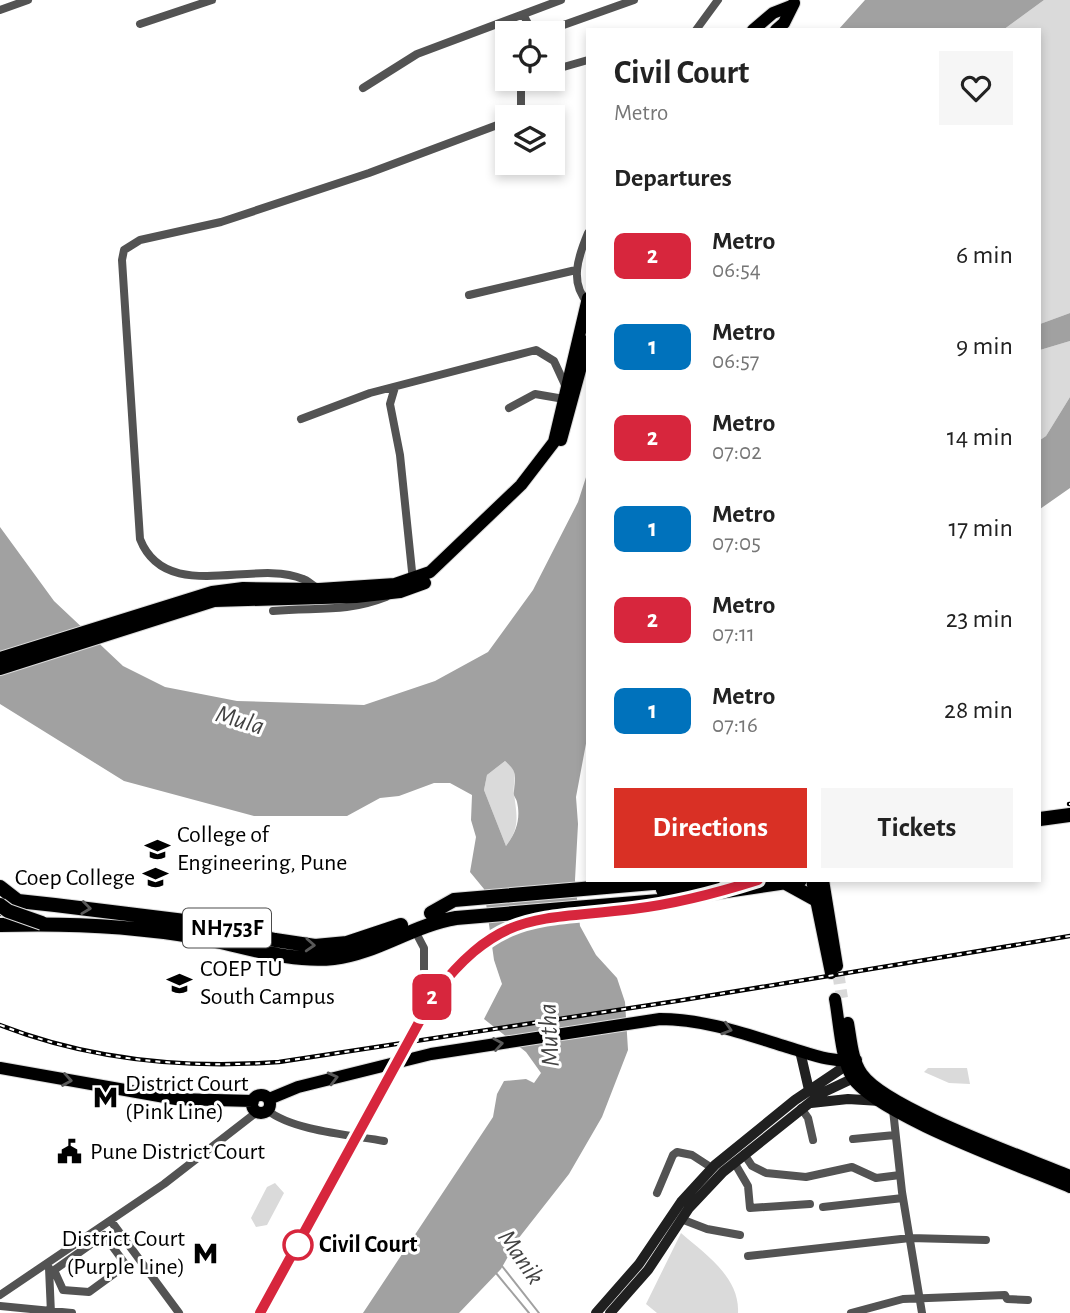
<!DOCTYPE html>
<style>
:root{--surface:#fff;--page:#f6f6f6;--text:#222;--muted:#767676;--accent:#d93025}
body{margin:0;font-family:"Alegreya Sans",sans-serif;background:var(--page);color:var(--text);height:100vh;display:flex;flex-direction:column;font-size:26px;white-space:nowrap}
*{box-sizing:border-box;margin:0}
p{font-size:23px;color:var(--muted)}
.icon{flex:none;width:38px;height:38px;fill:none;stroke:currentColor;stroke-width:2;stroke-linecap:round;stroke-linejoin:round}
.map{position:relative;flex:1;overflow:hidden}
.sheet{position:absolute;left:586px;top:28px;width:455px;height:854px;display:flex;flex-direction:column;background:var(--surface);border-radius:0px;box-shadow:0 4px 10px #0003}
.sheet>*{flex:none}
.badge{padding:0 14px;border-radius:10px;font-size:24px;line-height:46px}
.buttons{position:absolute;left:495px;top:21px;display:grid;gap:14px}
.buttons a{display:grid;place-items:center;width:70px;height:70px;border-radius:0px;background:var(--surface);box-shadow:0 4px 10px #0003;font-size:35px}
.map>.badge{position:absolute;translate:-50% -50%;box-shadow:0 0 0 4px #fff}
h2{padding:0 28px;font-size:26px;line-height:63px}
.round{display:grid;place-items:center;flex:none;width:74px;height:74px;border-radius:0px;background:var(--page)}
.summary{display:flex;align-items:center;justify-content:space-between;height:119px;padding:0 28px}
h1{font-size:33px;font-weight:700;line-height:52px}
.primary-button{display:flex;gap:14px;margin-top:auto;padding:14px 28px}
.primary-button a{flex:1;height:80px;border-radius:0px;background:var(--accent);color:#fff;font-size:28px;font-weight:700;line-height:80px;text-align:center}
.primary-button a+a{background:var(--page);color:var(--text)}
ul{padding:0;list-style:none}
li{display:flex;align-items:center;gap:21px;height:91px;padding:0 28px}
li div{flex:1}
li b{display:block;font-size:26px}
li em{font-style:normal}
li .badge{min-width:77px;font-weight:700;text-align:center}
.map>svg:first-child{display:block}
.green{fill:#dadada}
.water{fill:#a1a1a1;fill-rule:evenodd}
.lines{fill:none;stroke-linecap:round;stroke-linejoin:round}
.stream{stroke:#a1a1a1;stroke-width:2}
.primary-tunnel{stroke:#d9d9d9;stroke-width:12;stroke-dasharray:12 6;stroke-linecap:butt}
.primary-casing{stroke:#dbdbdb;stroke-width:14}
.highway-casing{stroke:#dbdbdb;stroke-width:16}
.street{stroke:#535353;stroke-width:8}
.secondary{stroke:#202020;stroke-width:10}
.primary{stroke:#000;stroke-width:12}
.highway{stroke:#000;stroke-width:14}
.rail-casing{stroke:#000;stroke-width:4.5}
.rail{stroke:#fff;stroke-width:2;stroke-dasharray:5;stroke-linecap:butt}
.highway-bridge-casing{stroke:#dbdbdb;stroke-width:16;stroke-linecap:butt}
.highway-bridge{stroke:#000;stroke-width:14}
.oneway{stroke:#595959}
.line-casing{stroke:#fff;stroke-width:16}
.line{stroke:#d7263d;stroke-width:10}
.stop-dot{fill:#fff;stroke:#d7263d;stroke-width:3.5}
.labels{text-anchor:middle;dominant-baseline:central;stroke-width:6;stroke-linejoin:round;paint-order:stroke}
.shield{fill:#fff;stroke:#4c4c4c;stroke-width:2}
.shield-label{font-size:23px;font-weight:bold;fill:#000}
.poi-label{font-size:24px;fill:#000;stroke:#fff;text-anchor:start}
.stop-label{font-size:24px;font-weight:bold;fill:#000;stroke:#fff;text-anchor:start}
.water-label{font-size:26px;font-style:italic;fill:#424242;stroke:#fff}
</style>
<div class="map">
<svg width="1070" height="1313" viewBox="0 0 1070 1313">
<rect width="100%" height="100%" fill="#fff"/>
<!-- green -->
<path class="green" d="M1044 0H1070V313L1040 324V30H1003Z
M1070 341V397L1046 436 1040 440V350Z
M505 761C521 773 512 779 514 794 517 816 520 828 506 846L484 790 487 775Z
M928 1068H967L970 1084 949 1083 924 1072Z
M275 1183 284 1193 267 1225 256 1227 251 1218 267 1187Z
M681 1233C705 1254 740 1277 738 1313H657L646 1304Z"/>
<!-- water -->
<path class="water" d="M865 0H1044L1003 30H838Z
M1070 313V341L1040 350V324Z
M1070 397V488L1040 509V440L1046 436Z
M588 471V733L576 797 578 824 575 880 580 926 596 955 617 978 625 1002 628 1050 602 1117 569 1174 518 1239 501 1269 459 1313H363L493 1117 497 1094 504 1081 526 1079 534 1083 541 1073 526 1052 484 1019 502 984 494 960 484 889 470 872 476 837 471 820 472 795 450 783H434L399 796 380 798 347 816H254L124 781 0 704V527L54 601 123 666 165 687 237 701 364 705 435 681 488 652 533 590 578 502ZM505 761C518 772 515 776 514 791 513 797 516 797 517 802 521 819 516 833 506 846L484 790 487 775Z"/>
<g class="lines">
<!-- stream -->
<path class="stream" d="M502 1266 539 1313
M496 1273 529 1313"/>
<!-- primary-tunnel -->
<path class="primary-tunnel" d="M838 972 842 998"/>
<defs>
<path id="primary" d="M753 30 773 13 791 6
M776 30 784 23 794 3
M561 440 588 341
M0 658 212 592 243 588 319 589 395 584 430 572 521 485 554 442 588 298
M0 669 214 601 356 597 400 592 425 583
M812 880 831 973
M823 880 837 966
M835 999C839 1020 841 1060 852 1077 875 1115 1024 1167 1070 1187
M848 1023C851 1039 852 1060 862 1074 887 1109 1025 1157 1070 1176
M0 1068 176 1099 253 1101
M252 1104a9 9 0 1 1 18 0a9 9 0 1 1-18 0Z
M269 1099 298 1087 431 1054 660 1019C704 1019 745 1034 787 1047 811 1054 831 1063 856 1060"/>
<path id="highway" d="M1040 819 1070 815
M786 883 815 899
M0 887 18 901
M663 890 713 880
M0 909 18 901 55 905 201 923 275 940 315 946 347 943 401 925
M431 913 454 900 676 881
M0 925C65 923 133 926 197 937 242 945 288 963 334 958 377 953 413 925 456 918L659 901 800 880"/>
</defs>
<!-- primary casing -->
<use href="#primary" class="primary-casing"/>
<!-- highway casing -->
<use href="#highway" class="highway-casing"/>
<!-- street -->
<path class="street" d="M0 10 28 0
M524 16 533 33
M140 24 212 0
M696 30 718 0
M541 33 634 0
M553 70 588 60
M363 88 417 54 561 0
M516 117 521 108V89L529 79
M588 233C578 257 569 283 588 303
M469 295 576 270
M395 387 390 404 400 455 413 581
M509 408 535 394 564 399
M301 419 370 393 536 350 554 361 566 387
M317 588C312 585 307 580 303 579 254 558 166 605 140 539L122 260 124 250 140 240 221 222 369 173 508 121
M273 611C316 607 345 613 386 597
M414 929 424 948V980
M801 1108 808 1118 813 1140
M267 1110C293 1131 351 1135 384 1141
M893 1110 902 1192 922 1313
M853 1139 895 1135
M744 1154 752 1166 766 1173 806 1177 852 1167 876 1178 900 1175
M734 1162 748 1186 750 1208 810 1204
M657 1193 673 1155 677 1152 692 1155 712 1168
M823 1207 903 1198
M681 1219 707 1229 740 1235
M111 1221 179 1313
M748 1256 910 1238 986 1240
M49 1268 51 1313
M50 1273 104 1235 126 1265 89 1292 63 1290 54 1270
M0 1295 164 1184 257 1112
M0 1306 72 1313
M851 1313 903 1299 1005 1295 1007 1299 1028 1300"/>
<!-- secondary -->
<path class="secondary" d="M800 1051 809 1090
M811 1103 848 1099 880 1101
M596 1313 639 1264 681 1202 715 1165 795 1100 841 1069 852 1065
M610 1313 648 1270 689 1208 723 1172 822 1093 860 1075"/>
<!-- primary -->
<use href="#primary" class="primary"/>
<!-- highway -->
<use href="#highway" class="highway"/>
<defs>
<path id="rail" d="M1069 804H1070
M0 1025C90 1060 183 1069 279 1062L683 1000 1070 936
M260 1313 435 993C501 909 536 920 632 909 675 904 717 893 758 880"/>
</defs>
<!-- rail casing -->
<use href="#rail" class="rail-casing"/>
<!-- rail -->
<use href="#rail" class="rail"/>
<defs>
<path id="highway-bridge" d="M0 905 8 911 42 923"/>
</defs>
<!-- highway-bridge casing -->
<use href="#highway-bridge" class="highway-bridge-casing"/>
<!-- highway-bridge -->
<use href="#highway-bridge" class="highway-bridge"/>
</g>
<!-- one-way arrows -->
<defs><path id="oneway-chevron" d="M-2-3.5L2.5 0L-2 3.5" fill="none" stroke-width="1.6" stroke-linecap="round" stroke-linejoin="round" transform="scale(1.75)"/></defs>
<g class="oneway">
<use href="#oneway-chevron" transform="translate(86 908) rotate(7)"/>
<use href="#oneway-chevron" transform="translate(310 945) rotate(3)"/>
<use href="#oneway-chevron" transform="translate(727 1029) rotate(17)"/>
<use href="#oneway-chevron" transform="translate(498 1044) rotate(-9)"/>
<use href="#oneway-chevron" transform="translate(333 1078) rotate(-14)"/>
<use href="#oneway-chevron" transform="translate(67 1080) rotate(10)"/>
</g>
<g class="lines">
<defs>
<path id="line" d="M260 1313 435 993C502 909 536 921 633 909 675 904 717 893 758 880"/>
</defs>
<!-- line casing -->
<use href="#line" class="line-casing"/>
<!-- line -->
<use href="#line" class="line"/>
</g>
<!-- icons -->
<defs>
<symbol id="university-bare" viewBox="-9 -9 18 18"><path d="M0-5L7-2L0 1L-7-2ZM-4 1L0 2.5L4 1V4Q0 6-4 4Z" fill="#000" stroke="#fff" stroke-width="2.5" paint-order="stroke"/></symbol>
<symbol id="metro-bare" viewBox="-9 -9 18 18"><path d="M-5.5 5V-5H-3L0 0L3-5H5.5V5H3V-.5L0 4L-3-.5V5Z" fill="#000" stroke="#fff" stroke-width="2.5" paint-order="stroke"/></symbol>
<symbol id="civic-bare" viewBox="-9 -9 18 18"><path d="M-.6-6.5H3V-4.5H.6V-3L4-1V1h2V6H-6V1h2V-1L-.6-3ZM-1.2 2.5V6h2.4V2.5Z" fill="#000" stroke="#fff" stroke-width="2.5" paint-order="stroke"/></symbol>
</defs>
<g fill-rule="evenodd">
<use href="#university-bare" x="140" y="832" width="35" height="35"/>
<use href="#university-bare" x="138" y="860" width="35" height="35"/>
<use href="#university-bare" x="162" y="966" width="35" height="35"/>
<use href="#metro-bare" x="88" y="1080" width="35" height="35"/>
<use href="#civic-bare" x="52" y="1134" width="35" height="35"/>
<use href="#metro-bare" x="188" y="1236" width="35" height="35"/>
</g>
<!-- markers -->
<circle class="stop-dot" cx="298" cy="1245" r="14"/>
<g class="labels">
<!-- shield labels -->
<rect class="shield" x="183" y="908.5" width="88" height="39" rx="5"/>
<g class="shield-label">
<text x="227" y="928">NH753F</text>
</g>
<!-- poi labels -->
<g class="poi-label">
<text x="177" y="835">College of<tspan x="177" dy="28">Engineering, Pune</tspan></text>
<text x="135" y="878" text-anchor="end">Coep College</text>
<text x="200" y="969">COEP TU<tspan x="200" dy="28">South Campus</tspan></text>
<text x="125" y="1084">District Court<tspan x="125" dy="28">(Pink Line)</tspan></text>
<text x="90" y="1152">Pune District Court</text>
<text x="185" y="1239" text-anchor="end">District Court<tspan x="185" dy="28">(Purple Line)</tspan></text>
</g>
<!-- stop labels -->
<g class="stop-label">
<text x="319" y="1245">Civil Court</text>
</g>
<!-- water labels -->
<g class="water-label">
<text transform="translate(240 720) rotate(17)">Mula</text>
<text transform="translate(549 1035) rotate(-93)">Mutha</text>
<text transform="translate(521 1257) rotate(55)">Manik</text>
</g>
</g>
</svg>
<div class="buttons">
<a><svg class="icon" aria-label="locate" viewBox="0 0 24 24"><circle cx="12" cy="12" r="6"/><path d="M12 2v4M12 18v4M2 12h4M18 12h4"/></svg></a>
<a><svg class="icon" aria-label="layers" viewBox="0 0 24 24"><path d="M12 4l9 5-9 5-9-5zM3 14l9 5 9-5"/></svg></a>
</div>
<b class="badge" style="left:432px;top:997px;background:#d7263d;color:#fff">2</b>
<section class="sheet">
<div class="summary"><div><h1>Civil Court</h1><p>Metro</p></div><a class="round"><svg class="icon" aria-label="heart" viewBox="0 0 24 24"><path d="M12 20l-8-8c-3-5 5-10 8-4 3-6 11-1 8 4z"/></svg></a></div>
<h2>Departures</h2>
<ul>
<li><span class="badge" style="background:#d7263d;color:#fff">2</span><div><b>Metro</b><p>06:54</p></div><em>6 min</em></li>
<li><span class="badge" style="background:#0072bc;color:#fff">1</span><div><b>Metro</b><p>06:57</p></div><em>9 min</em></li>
<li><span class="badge" style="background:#d7263d;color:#fff">2</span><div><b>Metro</b><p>07:02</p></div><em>14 min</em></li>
<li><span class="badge" style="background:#0072bc;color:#fff">1</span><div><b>Metro</b><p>07:05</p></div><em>17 min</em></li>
<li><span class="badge" style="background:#d7263d;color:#fff">2</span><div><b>Metro</b><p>07:11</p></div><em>23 min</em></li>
<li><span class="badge" style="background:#0072bc;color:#fff">1</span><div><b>Metro</b><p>07:16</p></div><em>28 min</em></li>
</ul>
<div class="primary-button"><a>Directions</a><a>Tickets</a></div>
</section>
</div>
